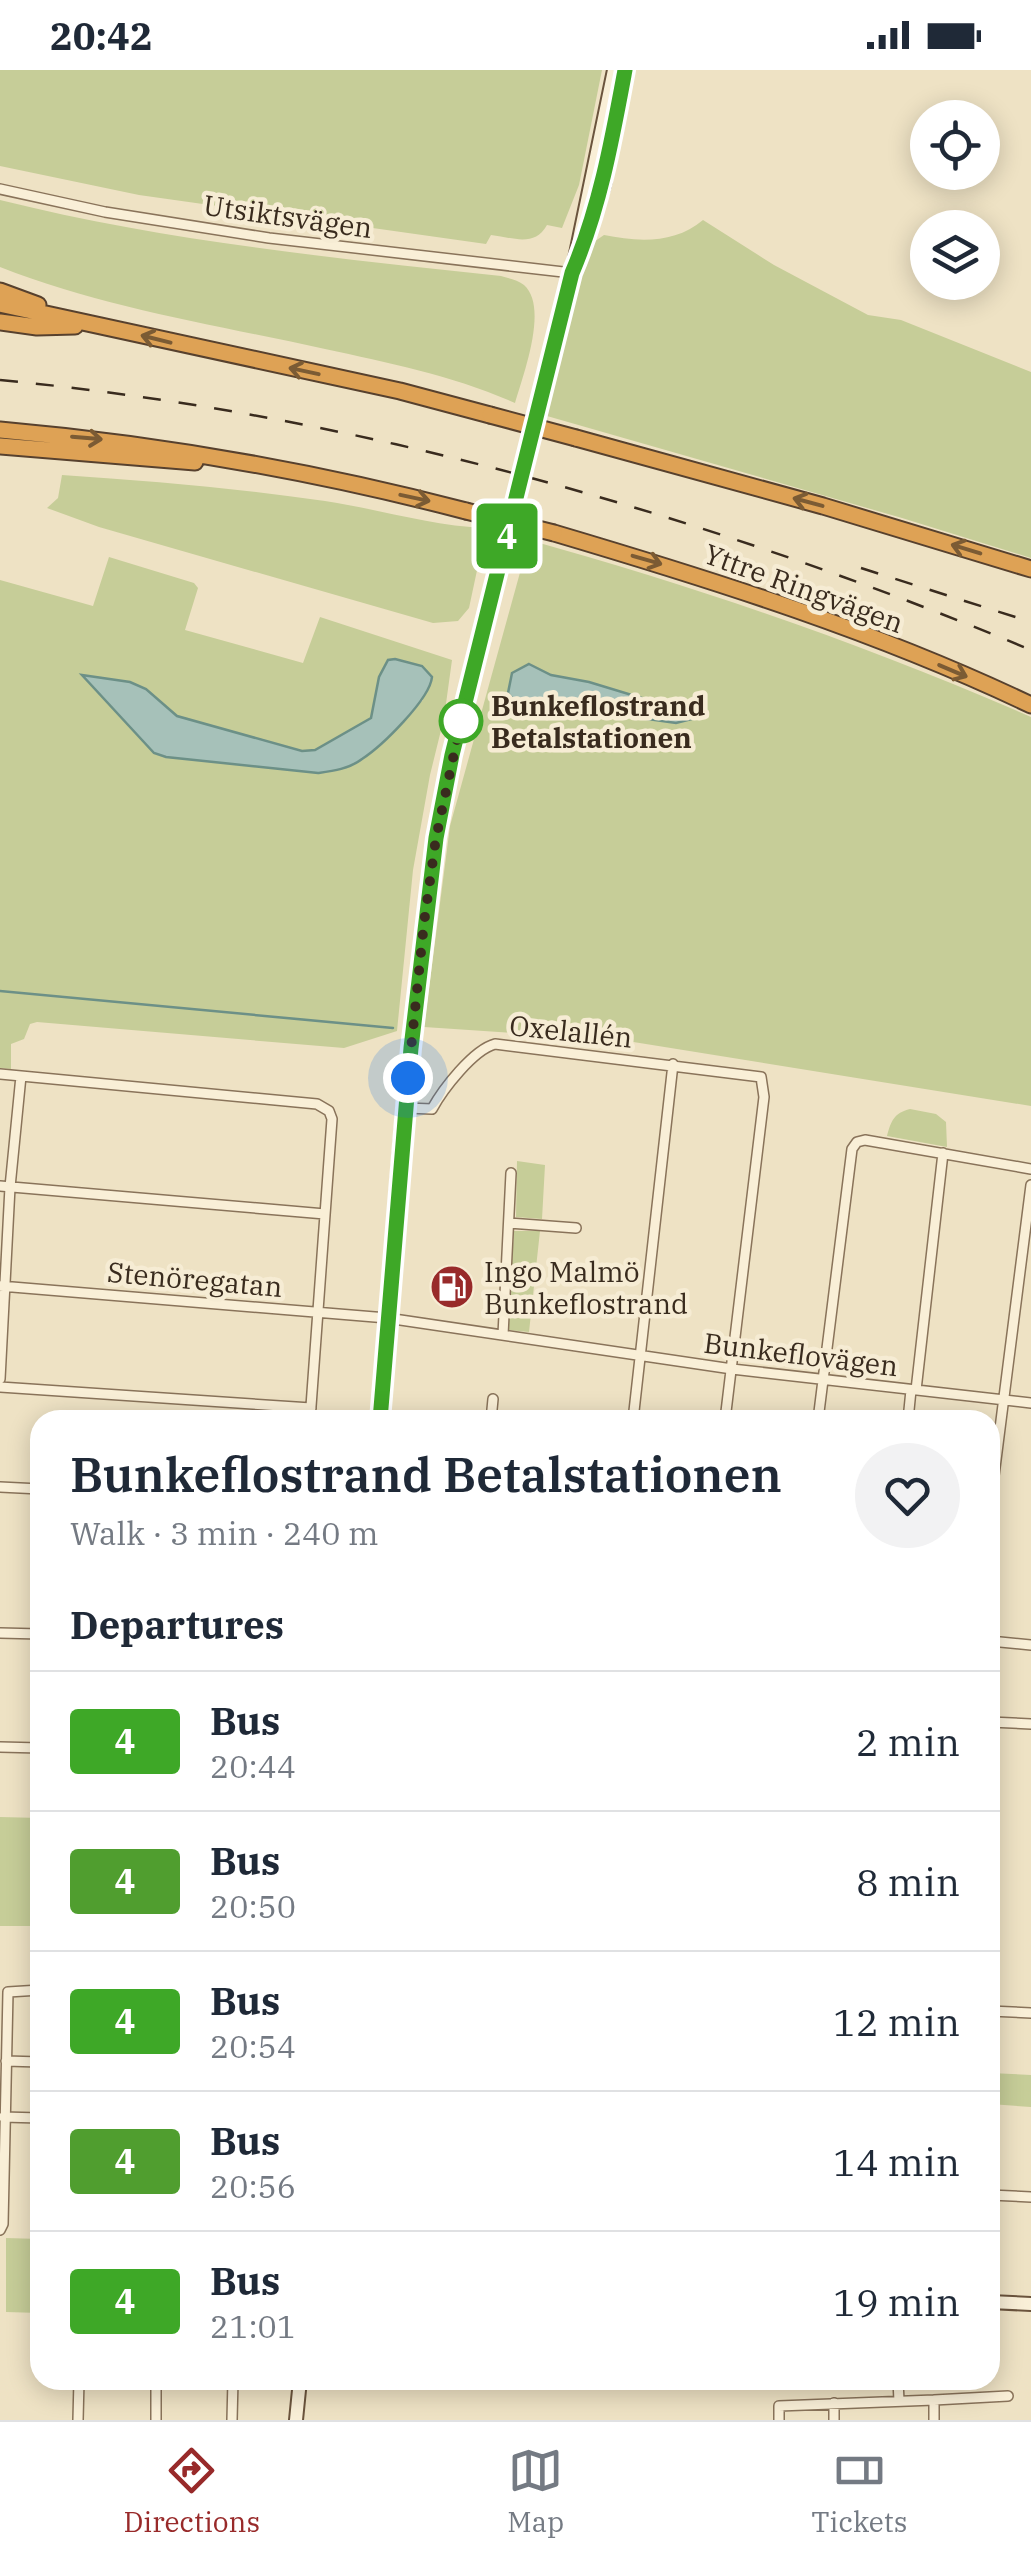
<!DOCTYPE html>
<meta charset="utf-8">
<style>
:root{--surface:#fff;--page:#f2f2f3;--text:#1f2937;--muted:#747a83;--line:#e0e1e3;--accent:#982a2a}
body{margin:0;font-family:"IBM Plex Serif",serif;background:var(--page);color:var(--text);height:100vh;display:flex;flex-direction:column;font-size:38px;white-space:nowrap}
*{box-sizing:border-box;margin:0}
p{font-size:32px;color:var(--muted)}
.icon{flex:none;width:55px;height:55px;fill:none;stroke:currentColor;stroke-width:2;stroke-linecap:round;stroke-linejoin:round}
.map{position:relative;flex:1;overflow:hidden}
.details{position:absolute;left:30px;top:1340px;width:970px;height:980px;display:flex;flex-direction:column;background:var(--surface);border-radius:30px;box-shadow:0 5px 25px #0003}
.details>*{flex:none}
.badge{padding:0 20px;border-radius:8px;font-size:35px;line-height:65px}
.fabs{position:absolute;left:910px;top:30px;display:grid;gap:20px}
.fabs a{display:grid;place-items:center;width:90px;height:90px;border-radius:50%;background:var(--surface);box-shadow:0 5px 25px #0003;font-size:50px}
.you{position:absolute;width:50px;height:50px;margin:-25px;border:8px solid #fff;border-radius:50%;background:#1a73e8;box-shadow:0 0 0 15px #1a73e833}
.map>.badge{position:absolute;translate:-50% -50%;box-shadow:0 0 0 5px #fff}
h2{padding:0 40px;font-size:38px;line-height:90px}
.round{display:grid;place-items:center;flex:none;width:105px;height:105px;border-radius:52px;background:var(--page)}
.head{display:flex;align-items:center;justify-content:space-between;height:170px;padding:0 40px}
h1{font-size:48px;font-weight:600;line-height:75px}
ul{padding:0;list-style:none}
li{display:flex;align-items:center;gap:30px;height:140px;padding:0 40px;border-top:2px solid var(--line)}
li div{flex:1}
li b{display:block;font-size:38px}
li em{font-style:normal}
li .badge{min-width:110px;font-weight:700;text-align:center}
.status{display:flex;justify-content:space-between;align-items:center;height:70px;padding:0 50px;background:var(--surface);direction:ltr}
.status svg{height:28px;fill:currentColor}
.dock{display:flex;justify-content:space-around;align-items:center;height:140px;border-top:2px solid var(--line);background:var(--surface);font-size:28px;color:var(--muted)}
.dock a{display:grid;justify-items:center;gap:5px}
.dock .on{color:var(--accent)}
.map>svg:first-child{display:block}
.green{fill:#c6cd98;fill-rule:evenodd}
.water{fill:#a6c1b9;stroke:#6c9087;stroke-width:2.5}
.lines{fill:none;stroke-linecap:round;stroke-linejoin:round}
.stream{stroke:#6c9087;stroke-width:2.5}
.street-casing{stroke:#89735a;stroke-width:12}
.secondary-casing{stroke:#6b543d;stroke-width:16}
.highway-casing{stroke:#57412e;stroke-width:19}
.street{stroke:#f9efd7;stroke-width:9}
.secondary{stroke:#f9efd7;stroke-width:12}
.highway{stroke:#dea255;stroke-width:15}
.rail{stroke:#392b1e;stroke-width:2.5;stroke-dasharray:18 18;stroke-linecap:butt}
.highway-bridge-casing{stroke:#57412e;stroke-width:19;stroke-linecap:butt}
.highway-bridge{stroke:#dea255;stroke-width:15}
.oneway{stroke:#7b5b34}
.line-casing{stroke:#fff;stroke-width:22}
.line{stroke:#3ea827;stroke-width:15}
.walk{stroke:#392b1e;stroke-width:10;stroke-dasharray:0 18}
.stop-dot{fill:#fff;stroke:#3ea827;stroke-width:5}
.labels{text-anchor:middle;dominant-baseline:central;stroke-width:9;stroke-linejoin:round;paint-order:stroke}
.street-label{font-size:28px;fill:#392b1e;stroke:#f6ecd4}
.stop-label{font-size:28px;font-weight:bold;fill:#392b1e;stroke:#f6ecd4;text-anchor:start}
.poi-label{font-size:28px;fill:#392b1e;stroke:#f6ecd4;text-anchor:start}
</style>
<div class="status"><b>20:42</b><svg viewBox="0 0 49 12"><path d="M0 12V9h3v3zM5 12V6h3v6zM10 12V3h3v9zM15 12V0h3v12zM26 1h20v11H26zM47 4h2v5h-2z"/></svg></div>
<div class="map">
<svg width="1031" height="2350" viewBox="0 0 1031 2350">
<rect width="100%" height="100%" fill="#eee2c4"/>
<!-- green -->
<path class="green" d="M0 0H602L579 115 562 158 547 155C535 177 514 168 491 165L486 174 139 125 0 96Z
M0 130C164 171 333 188 501 206 508 208 518 210 524 215 549 237 523 305 515 333 454 306 390 293 325 279 216 255 105 238 0 197Z
M703 150 774 195 868 245 901 250 1031 302V488L902 448 547 346 588 176 604 165C638 172 675 174 703 150Z
M62 405C150 411 238 418 325 431 379 439 431 456 486 458L469 538 458 551 433 553 99 457 47 438 58 428Z
M529 470C701 518 867 575 1031 647V1036L621 970 424 957 450 756Z
M109 487 194 513 198 518 185 560 303 593 320 547 452 590 444 648 430 705 413 800 397 961 344 978 37 952 30 954 24 969 11 974V999L0 998V510L93 536ZM82 606 146 619 177 646 302 681 315 680 371 648 379 607 423 630C391 661 364 698 318 703L166 687 154 683Z
M910 1039 936 1044 946 1052 947 1077 887 1066C891 1051 894 1043 910 1039Z
M517 1091 545 1095 542 1149 516 1147Z
M514 1161H540L529 1262 508 1260Z
M0 1747 40 1748V1856H0Z
M990 2003 1031 2005V2037L990 2034Z
M6 2168 40 2169V2243L6 2242Z"/>
<!-- water -->
<path class="water" d="M395 589 422 596 432 607C430 629 382 676 362 689 349 699 333 701 318 703L166 687 154 683 82 605 130 612 146 619 177 646 302 681 315 680 371 648 379 607 388 590Z
M529 594 551 605 589 612 688 642 692 649 676 653 514 630 508 623 512 603Z"/>
<g class="lines">
<!-- stream -->
<path class="stream" d="M0 921 393 958"/>
<defs>
<path id="street" d="M0 119 105 142 269 168 572 203
M0 1004 317 1034 329 1041 332 1049 310 1350
M406 1038 432 1039C443 1019 473 980 495 974L761 1007 764 1027 725 1350
M0 1116 325 1144
M509 1153 576 1158
M0 1216 387 1248 732 1299 1031 1333
M503 1265 511 1103
M0 1309 10 1117 21 1006
M0 1317 311 1338
M916 1320 943 1083
M491 1350 493 1329
M633 1350 673 994
M818 1350 852 1079 857 1072 865 1070 1031 1099
M908 1350 911 1320
M0 1417 40 1419
M990 1437 1031 1115
M0 1563 40 1564
M990 1571 1031 1575
M990 1652 1031 1654
M0 1677 40 1678
M990 1941 1031 1943
M6 1991 40 1992
M3 2047 40 2048
M990 2125 1031 2127
M0 2160 3 2154 8 1922 40 1920
M156 2310V2350
M898 2310 899 2331
M934 2330 1008 2326
M834 2333V2350
M78 2350 79 2310
M232 2350 233 2310
M779 2350V2336L934 2330V2350"/>
<path id="secondary" d="M589 164 604 115 625 0
M381 1350C395 1129 409 902 453 685L572 203 614 0
M990 2232 1031 2234
M296 2350 300 2310"/>
<path id="highway" d="M0 221 38 235
M0 234 400 321 490 345
M0 252 37 257 75 256
M0 360C158 374 313 401 466 441
M576 368 823 436 1031 499
M0 376 195 392
M554 463C716 511 878 562 1031 635"/>
</defs>
<!-- street casing -->
<use href="#street" class="street-casing"/>
<!-- secondary casing -->
<use href="#secondary" class="secondary-casing"/>
<!-- highway casing -->
<use href="#highway" class="highway-casing"/>
<!-- street -->
<use href="#street" class="street"/>
<!-- secondary -->
<use href="#secondary" class="secondary"/>
<!-- highway -->
<use href="#highway" class="highway"/>
<!-- rail -->
<path class="rail" d="M0 310C356 344 701 443 1031 580
M861 498 1031 552"/>
<defs>
<path id="highway-bridge" d="M490 345 576 368
M466 441 554 463"/>
</defs>
<!-- highway-bridge casing -->
<use href="#highway-bridge" class="highway-bridge-casing"/>
<!-- highway-bridge -->
<use href="#highway-bridge" class="highway-bridge"/>
</g>
<!-- one-way arrows -->
<defs><path id="oneway-shaft" d="M-6 0H5M1.5-3L5.5 0L1.5 3" fill="none" stroke-width="1.6" stroke-linecap="round" stroke-linejoin="round" transform="scale(2.5)"/></defs>
<g class="oneway">
<use href="#oneway-shaft" transform="translate(156 269) rotate(-166)"/>
<use href="#oneway-shaft" transform="translate(304 301) rotate(-168)"/>
<use href="#oneway-shaft" transform="translate(87 368) rotate(5)"/>
<use href="#oneway-shaft" transform="translate(415 428) rotate(12)"/>
<use href="#oneway-shaft" transform="translate(808 432) rotate(-165)"/>
<use href="#oneway-shaft" transform="translate(966 479) rotate(-163)"/>
<use href="#oneway-shaft" transform="translate(647 490) rotate(16)"/>
<use href="#oneway-shaft" transform="translate(953 601) rotate(23)"/>
</g>
<g class="lines">
<defs>
<path id="line" d="M380 1350 411 978 436 768 452 685 572 203C600 137 612 70 625 0"/>
</defs>
<!-- line casing -->
<use href="#line" class="line-casing"/>
<!-- line -->
<use href="#line" class="line"/>
<!-- walk -->
<path class="walk" d="M408 1008 424 853 436 768 461 651"/>
</g>
<!-- icons -->
<defs>
<symbol id="fuel-disc" viewBox="-11 -11 22 22"><circle r="9.5" fill="#982a2a" stroke="#f6ecd4"/><path d="M-5.5-6h7V0h2V4h1.3V-2.5L3-4.5l.8-.8L6-3V5H2.5V1h-1V6h-7ZM-4.2-4.7v3.2H.2V-4.7Z" fill="#fff"/></symbol>
</defs>
<g fill-rule="evenodd">
<use href="#fuel-disc" x="427" y="1192" width="50" height="50"/>
</g>
<!-- markers -->
<circle class="stop-dot" cx="461" cy="651" r="20"/>
<g class="labels">
<!-- street labels -->
<g class="street-label">
<text transform="translate(288 146) rotate(8)">Utsiktsvägen</text>
<text transform="translate(804 518) rotate(20)">Yttre Ringvägen</text>
<text transform="translate(571 961) rotate(6)">Oxelallén</text>
<text transform="translate(195 1209) rotate(5)">Stenöregatan</text>
<text transform="translate(801 1284) rotate(7)">Bunkeflovägen</text>
</g>
<!-- stop labels -->
<g class="stop-label">
<text x="491" y="635">Bunkeflostrand<tspan x="491" dy="32">Betalstationen</tspan></text>
</g>
<!-- poi labels -->
<g class="poi-label">
<text x="484" y="1201">Ingo Malmö<tspan x="484" dy="32">Bunkeflostrand</tspan></text>
</g>
</g>
</svg>
<div class="fabs">
<a><svg class="icon" aria-label="locate" viewBox="0 0 24 24"><circle cx="12" cy="12" r="6"/><path d="M12 2v4M12 18v4M2 12h4M18 12h4"/></svg></a>
<a><svg class="icon" aria-label="layers" viewBox="0 0 24 24"><path d="M12 4l9 5-9 5-9-5zM3 14l9 5 9-5"/></svg></a>
</div>
<div class="you" style="left:408px;top:1008px"></div>
<b class="badge" style="left:507px;top:466px;background:#3ea827;color:#fff">4</b>
<section class="details">
<div class="head"><div><h1>Bunkeflostrand Betalstationen</h1><p>Walk · 3 min · 240 m</p></div><a class="round"><svg class="icon" aria-label="heart" viewBox="0 0 24 24"><path d="M12 20l-8-8c-3-5 5-10 8-4 3-6 11-1 8 4z"/></svg></a></div>
<h2>Departures</h2>
<ul>
<li><span class="badge" style="background:#3ea827;color:#fff">4</span><div><b>Bus</b><p>20:44</p></div><em>2 min</em></li>
<li><span class="badge" style="background:#509e2f;color:#fff">4</span><div><b>Bus</b><p>20:50</p></div><em>8 min</em></li>
<li><span class="badge" style="background:#3ea827;color:#fff">4</span><div><b>Bus</b><p>20:54</p></div><em>12 min</em></li>
<li><span class="badge" style="background:#509e2f;color:#fff">4</span><div><b>Bus</b><p>20:56</p></div><em>14 min</em></li>
<li><span class="badge" style="background:#3ea827;color:#fff">4</span><div><b>Bus</b><p>21:01</p></div><em>19 min</em></li>
</ul>
</section>
</div>
<nav class="dock">
<a class="on"><svg class="icon" aria-label="directions" viewBox="0 0 24 24"><path d="M12 3l9 9-9 9-9-9zM9 14v-3h6M13 9l2 2-2 2"/></svg>Directions</a>
<a><svg class="icon" aria-label="map" viewBox="0 0 24 24"><path d="M3 6l6-2 6 2 6-2v14l-6 2-6-2-6 2zM9 4v14M15 6v14"/></svg>Map</a>
<a><svg class="icon" aria-label="tickets" viewBox="0 0 24 24"><path d="M3 7h18v10H3zM15 7v10"/></svg>Tickets</a>
</nav>
